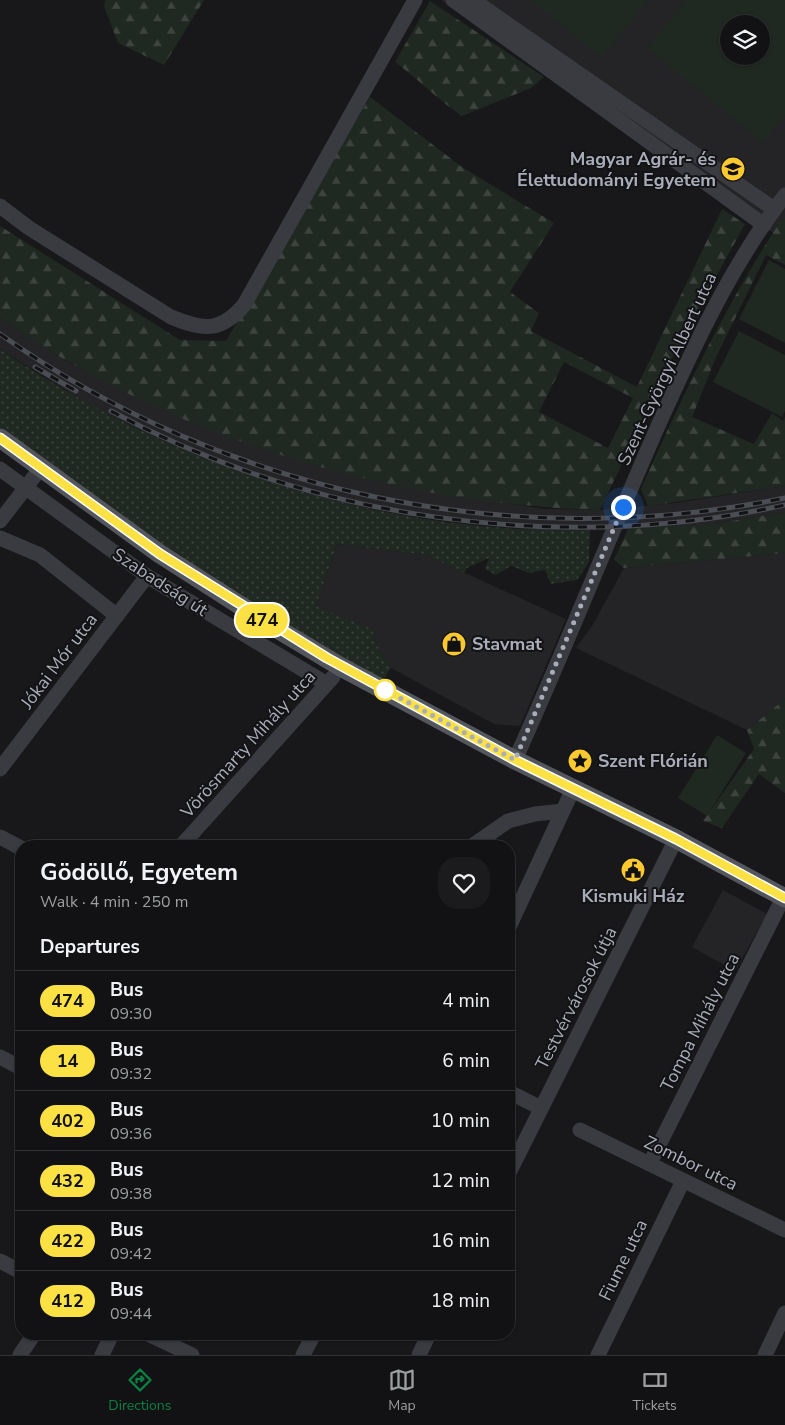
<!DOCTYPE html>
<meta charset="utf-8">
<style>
:root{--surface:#121214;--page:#1b1b1d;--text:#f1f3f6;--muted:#9c9ea0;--line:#313234;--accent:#0b8043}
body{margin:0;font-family:"Nunito Sans",sans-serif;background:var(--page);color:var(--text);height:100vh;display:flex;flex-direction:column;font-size:19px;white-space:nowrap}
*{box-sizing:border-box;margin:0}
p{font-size:16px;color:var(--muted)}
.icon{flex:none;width:28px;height:28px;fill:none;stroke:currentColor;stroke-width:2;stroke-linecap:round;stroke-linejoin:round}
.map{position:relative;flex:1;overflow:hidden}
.sheet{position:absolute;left:15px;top:840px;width:500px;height:500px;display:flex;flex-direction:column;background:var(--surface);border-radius:20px;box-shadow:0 1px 4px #0004,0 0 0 1px var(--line)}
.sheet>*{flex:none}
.badge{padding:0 10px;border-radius:16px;font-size:18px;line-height:32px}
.controls{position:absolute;left:720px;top:15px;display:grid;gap:10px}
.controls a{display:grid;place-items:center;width:50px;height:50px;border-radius:50%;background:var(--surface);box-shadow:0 1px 4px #0004,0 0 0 1px var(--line);font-size:25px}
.you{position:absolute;width:25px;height:25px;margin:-12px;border:4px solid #fff;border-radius:50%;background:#1a73e8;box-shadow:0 0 0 8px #1a73e833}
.map>.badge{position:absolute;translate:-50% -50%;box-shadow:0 0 0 2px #fff}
h2{padding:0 25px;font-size:19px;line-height:45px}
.round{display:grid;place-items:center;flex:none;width:52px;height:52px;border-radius:20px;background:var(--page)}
.summary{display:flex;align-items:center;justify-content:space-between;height:85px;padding:0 25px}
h1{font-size:24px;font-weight:700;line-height:38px}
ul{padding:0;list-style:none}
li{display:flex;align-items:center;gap:15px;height:60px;padding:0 25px;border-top:1px solid var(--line)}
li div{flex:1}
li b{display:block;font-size:19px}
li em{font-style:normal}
li .badge{min-width:55px;font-weight:700;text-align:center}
.tabs{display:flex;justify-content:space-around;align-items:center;height:70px;border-top:1px solid var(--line);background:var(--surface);font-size:14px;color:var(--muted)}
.tabs a{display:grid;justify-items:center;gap:2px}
.tabs .selected{color:var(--accent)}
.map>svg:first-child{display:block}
.built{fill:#242427;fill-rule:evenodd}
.grass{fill:url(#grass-dots)}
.forest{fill:url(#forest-firs);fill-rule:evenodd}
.park{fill:#1f2821;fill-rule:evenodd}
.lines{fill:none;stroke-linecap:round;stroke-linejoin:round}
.minor{stroke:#3a3b41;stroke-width:15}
.major{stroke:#54565e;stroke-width:19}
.rail-casing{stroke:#4b4d54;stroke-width:5}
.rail{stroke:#131315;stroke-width:3;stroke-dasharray:9;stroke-linecap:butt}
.line-casing{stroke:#fff;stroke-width:11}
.line{stroke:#fbe143;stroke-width:8}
.walk{stroke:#a9adba;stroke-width:5;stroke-dasharray:0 9}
.stop-dot{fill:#fff;stroke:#fbe143;stroke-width:2.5}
.labels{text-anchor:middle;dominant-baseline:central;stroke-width:4;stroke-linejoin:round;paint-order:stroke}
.poi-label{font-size:18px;font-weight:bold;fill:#a9adba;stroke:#131315;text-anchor:start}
.street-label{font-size:18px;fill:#a9adba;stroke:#131315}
</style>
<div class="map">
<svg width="785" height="1355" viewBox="0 0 785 1355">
<defs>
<pattern id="grass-dots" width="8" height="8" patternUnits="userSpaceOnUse" patternTransform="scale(1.25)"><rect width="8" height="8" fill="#1f2821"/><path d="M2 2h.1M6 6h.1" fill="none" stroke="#3d443f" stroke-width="1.8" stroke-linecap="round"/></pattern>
<pattern id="forest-firs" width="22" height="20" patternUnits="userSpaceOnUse" patternTransform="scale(1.25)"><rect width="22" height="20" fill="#1f2821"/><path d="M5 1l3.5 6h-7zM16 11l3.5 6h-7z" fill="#3d443f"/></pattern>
</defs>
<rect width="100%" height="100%" fill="#18181a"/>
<!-- built -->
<path class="built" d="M441 0H785V241L578 96ZM729 24H761V56H729Z
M0 318 66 361 129 394 192 422 281 455 399 486 544 509 600 510 676 503 785 486V512L714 524 667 528 542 531 407 515 347 503 221 466 93 407 0 349Z
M337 544 426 555 566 619 520 726 494 724 391 668 379 650 372 629 316 606Z
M785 553V699L747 730 576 648 592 626 624 568Z
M723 890 767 914 735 971 692 947Z"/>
<!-- grass -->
<path class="grass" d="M0 349C171 466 382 535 590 530L589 562 577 580 551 584 545 570 529 573 511 566 496 575 485 569 489 558 467 568 465 573 426 555 337 544 316 606 372 629 379 650 391 668 383 680 268 618 0 433Z"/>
<!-- forest -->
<path class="forest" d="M105 0H204L164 65 118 43 104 6Z
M430 1 544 77 531 88 462 116C438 100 418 79 395 62Z
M370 97 462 167 554 223 510 292 539 313 531 331 637 387 722 209 745 224 675 352 600 510C417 505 226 453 67 361 44 348 22 332 0 318V226L180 340 226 341ZM564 362 633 398 608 448 539 412Z
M785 215V265L766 255 717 355 692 417 754 444 772 413 783 421 785 417V486L648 506 641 489C683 395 727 300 785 215Z
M785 512V553L624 568 614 560 628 529 714 524Z
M785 699V793L759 774 722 828 703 821 754 749 747 730Z"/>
<!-- park -->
<path class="park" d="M531 0H649L601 58Z
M686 0H785V115L763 143 647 48ZM729 24H761V56H729Z
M769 260 785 269V343L739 319Z
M739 331 785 355V411L782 417 713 382Z
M717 735 746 753 707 816 678 798Z"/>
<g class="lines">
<!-- minor -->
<path class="minor" d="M453 0 764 225
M473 0 774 209
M0 206 29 228 171 317C203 330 220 333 244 305L415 0
M0 469 147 576 327 684
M0 521 40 469
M0 538 40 555 117 616
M515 760C565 650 609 537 658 426 694 346 731 265 785 195
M0 769 147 576
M0 837 21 848
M181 846 333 677
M472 846 508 821 535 814 563 811
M509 927 573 789
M0 1057 21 1068
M509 1092 541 1108
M580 1130 785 1230
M650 1163 783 898
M509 1173 676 839
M0 1261 21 1272
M148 1334 192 1355
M20 1355 34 1334
M102 1355 112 1334
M303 1355 314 1334
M419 1355 429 1334
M598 1355 683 1181
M765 1355 785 1313"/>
<!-- major -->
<path class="major" d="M0 438 160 554 271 625 341 667 515 760 676 839 785 898"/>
<defs>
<path id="rail" d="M0 334C225 494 514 554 785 498
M35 367 76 391
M111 411C313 521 561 554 785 505"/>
</defs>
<!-- rail casing -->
<use href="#rail" class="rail-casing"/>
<!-- rail -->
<use href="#rail" class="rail"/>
</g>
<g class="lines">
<defs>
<path id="line" d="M0 438 160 554 327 658 515 760 676 839 785 898"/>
</defs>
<!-- line casing -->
<use href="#line" class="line-casing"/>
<!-- line -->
<use href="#line" class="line"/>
<!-- walk -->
<path class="walk" d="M385 690 515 760 623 507"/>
</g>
<!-- icons -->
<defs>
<symbol id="university-disc" viewBox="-11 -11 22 22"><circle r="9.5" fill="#fac92f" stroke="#131315"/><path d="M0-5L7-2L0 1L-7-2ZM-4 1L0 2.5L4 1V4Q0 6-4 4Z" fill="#111"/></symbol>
<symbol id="shop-disc" viewBox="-11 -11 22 22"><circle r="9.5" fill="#fac92f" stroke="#131315"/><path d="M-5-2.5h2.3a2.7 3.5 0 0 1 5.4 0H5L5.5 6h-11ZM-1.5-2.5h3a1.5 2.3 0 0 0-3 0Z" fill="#111"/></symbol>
<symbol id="sight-disc" viewBox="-11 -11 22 22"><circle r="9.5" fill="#fac92f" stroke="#131315"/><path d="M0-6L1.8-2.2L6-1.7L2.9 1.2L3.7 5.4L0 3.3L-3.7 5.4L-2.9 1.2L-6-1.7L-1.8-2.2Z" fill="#111"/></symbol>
<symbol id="civic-disc" viewBox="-11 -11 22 22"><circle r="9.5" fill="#fac92f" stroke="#131315"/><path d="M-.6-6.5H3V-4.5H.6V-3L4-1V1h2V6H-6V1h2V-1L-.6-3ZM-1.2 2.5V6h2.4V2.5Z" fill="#111"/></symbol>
</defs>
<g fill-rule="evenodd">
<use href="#university-disc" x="719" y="155" width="28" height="28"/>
<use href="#shop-disc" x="440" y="630" width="28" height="28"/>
<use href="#sight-disc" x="566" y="747" width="28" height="28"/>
<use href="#civic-disc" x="619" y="856" width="28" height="28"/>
</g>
<!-- markers -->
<circle class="stop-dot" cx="385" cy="690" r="10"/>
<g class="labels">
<!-- poi labels -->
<g class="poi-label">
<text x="716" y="159" text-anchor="end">Magyar Agrár- és<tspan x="716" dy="21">Élettudományi Egyetem</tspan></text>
<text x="472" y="644">Stavmat</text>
<text x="598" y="761">Szent Flórián</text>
<text x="633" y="896" text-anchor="middle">Kismuki Ház</text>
</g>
<!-- street labels -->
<g class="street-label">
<text transform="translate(667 369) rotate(-65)">Szent-Györgyi Albert utca</text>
<text transform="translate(160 582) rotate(33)">Szabadság út</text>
<text transform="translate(59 661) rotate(-53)">Jókai Mór utca</text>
<text transform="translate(248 744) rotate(-48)">Vörösmarty Mihály utca</text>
<text transform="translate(576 998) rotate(-63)">Testvérvárosok útja</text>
<text transform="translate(700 1022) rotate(-63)">Tompa Mihály utca</text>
<text transform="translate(691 1163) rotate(26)">Zombor utca</text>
<text transform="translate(623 1260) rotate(-64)">Fiume utca</text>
</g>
</g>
</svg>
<div class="controls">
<a><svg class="icon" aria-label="layers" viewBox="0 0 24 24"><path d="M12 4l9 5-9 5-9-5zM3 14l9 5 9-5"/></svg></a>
</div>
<div class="you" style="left:623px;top:507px"></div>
<b class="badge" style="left:262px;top:620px;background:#fbe143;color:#111">474</b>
<section class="sheet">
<div class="summary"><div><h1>Gödöllő, Egyetem</h1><p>Walk · 4 min · 250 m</p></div><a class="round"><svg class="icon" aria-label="heart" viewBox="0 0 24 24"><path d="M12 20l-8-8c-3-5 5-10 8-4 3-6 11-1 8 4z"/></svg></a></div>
<h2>Departures</h2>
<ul>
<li><span class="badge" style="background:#fbe143;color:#111">474</span><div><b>Bus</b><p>09:30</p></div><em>4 min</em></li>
<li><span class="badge" style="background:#fbe143;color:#111">14</span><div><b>Bus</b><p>09:32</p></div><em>6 min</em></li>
<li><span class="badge" style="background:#fbe143;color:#111">402</span><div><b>Bus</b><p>09:36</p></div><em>10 min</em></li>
<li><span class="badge" style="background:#fbe143;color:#111">432</span><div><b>Bus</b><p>09:38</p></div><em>12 min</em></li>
<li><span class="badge" style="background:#fbe143;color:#111">422</span><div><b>Bus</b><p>09:42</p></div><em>16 min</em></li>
<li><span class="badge" style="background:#fbe143;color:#111">412</span><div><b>Bus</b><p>09:44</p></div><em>18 min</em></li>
</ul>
</section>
</div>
<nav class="tabs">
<a class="selected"><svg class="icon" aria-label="directions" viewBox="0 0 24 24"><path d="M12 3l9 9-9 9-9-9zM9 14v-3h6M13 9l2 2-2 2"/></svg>Directions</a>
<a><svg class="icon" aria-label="map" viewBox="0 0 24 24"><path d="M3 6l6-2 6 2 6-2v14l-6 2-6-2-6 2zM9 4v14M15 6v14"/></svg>Map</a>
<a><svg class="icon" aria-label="tickets" viewBox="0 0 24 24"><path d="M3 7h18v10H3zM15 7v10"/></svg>Tickets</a>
</nav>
